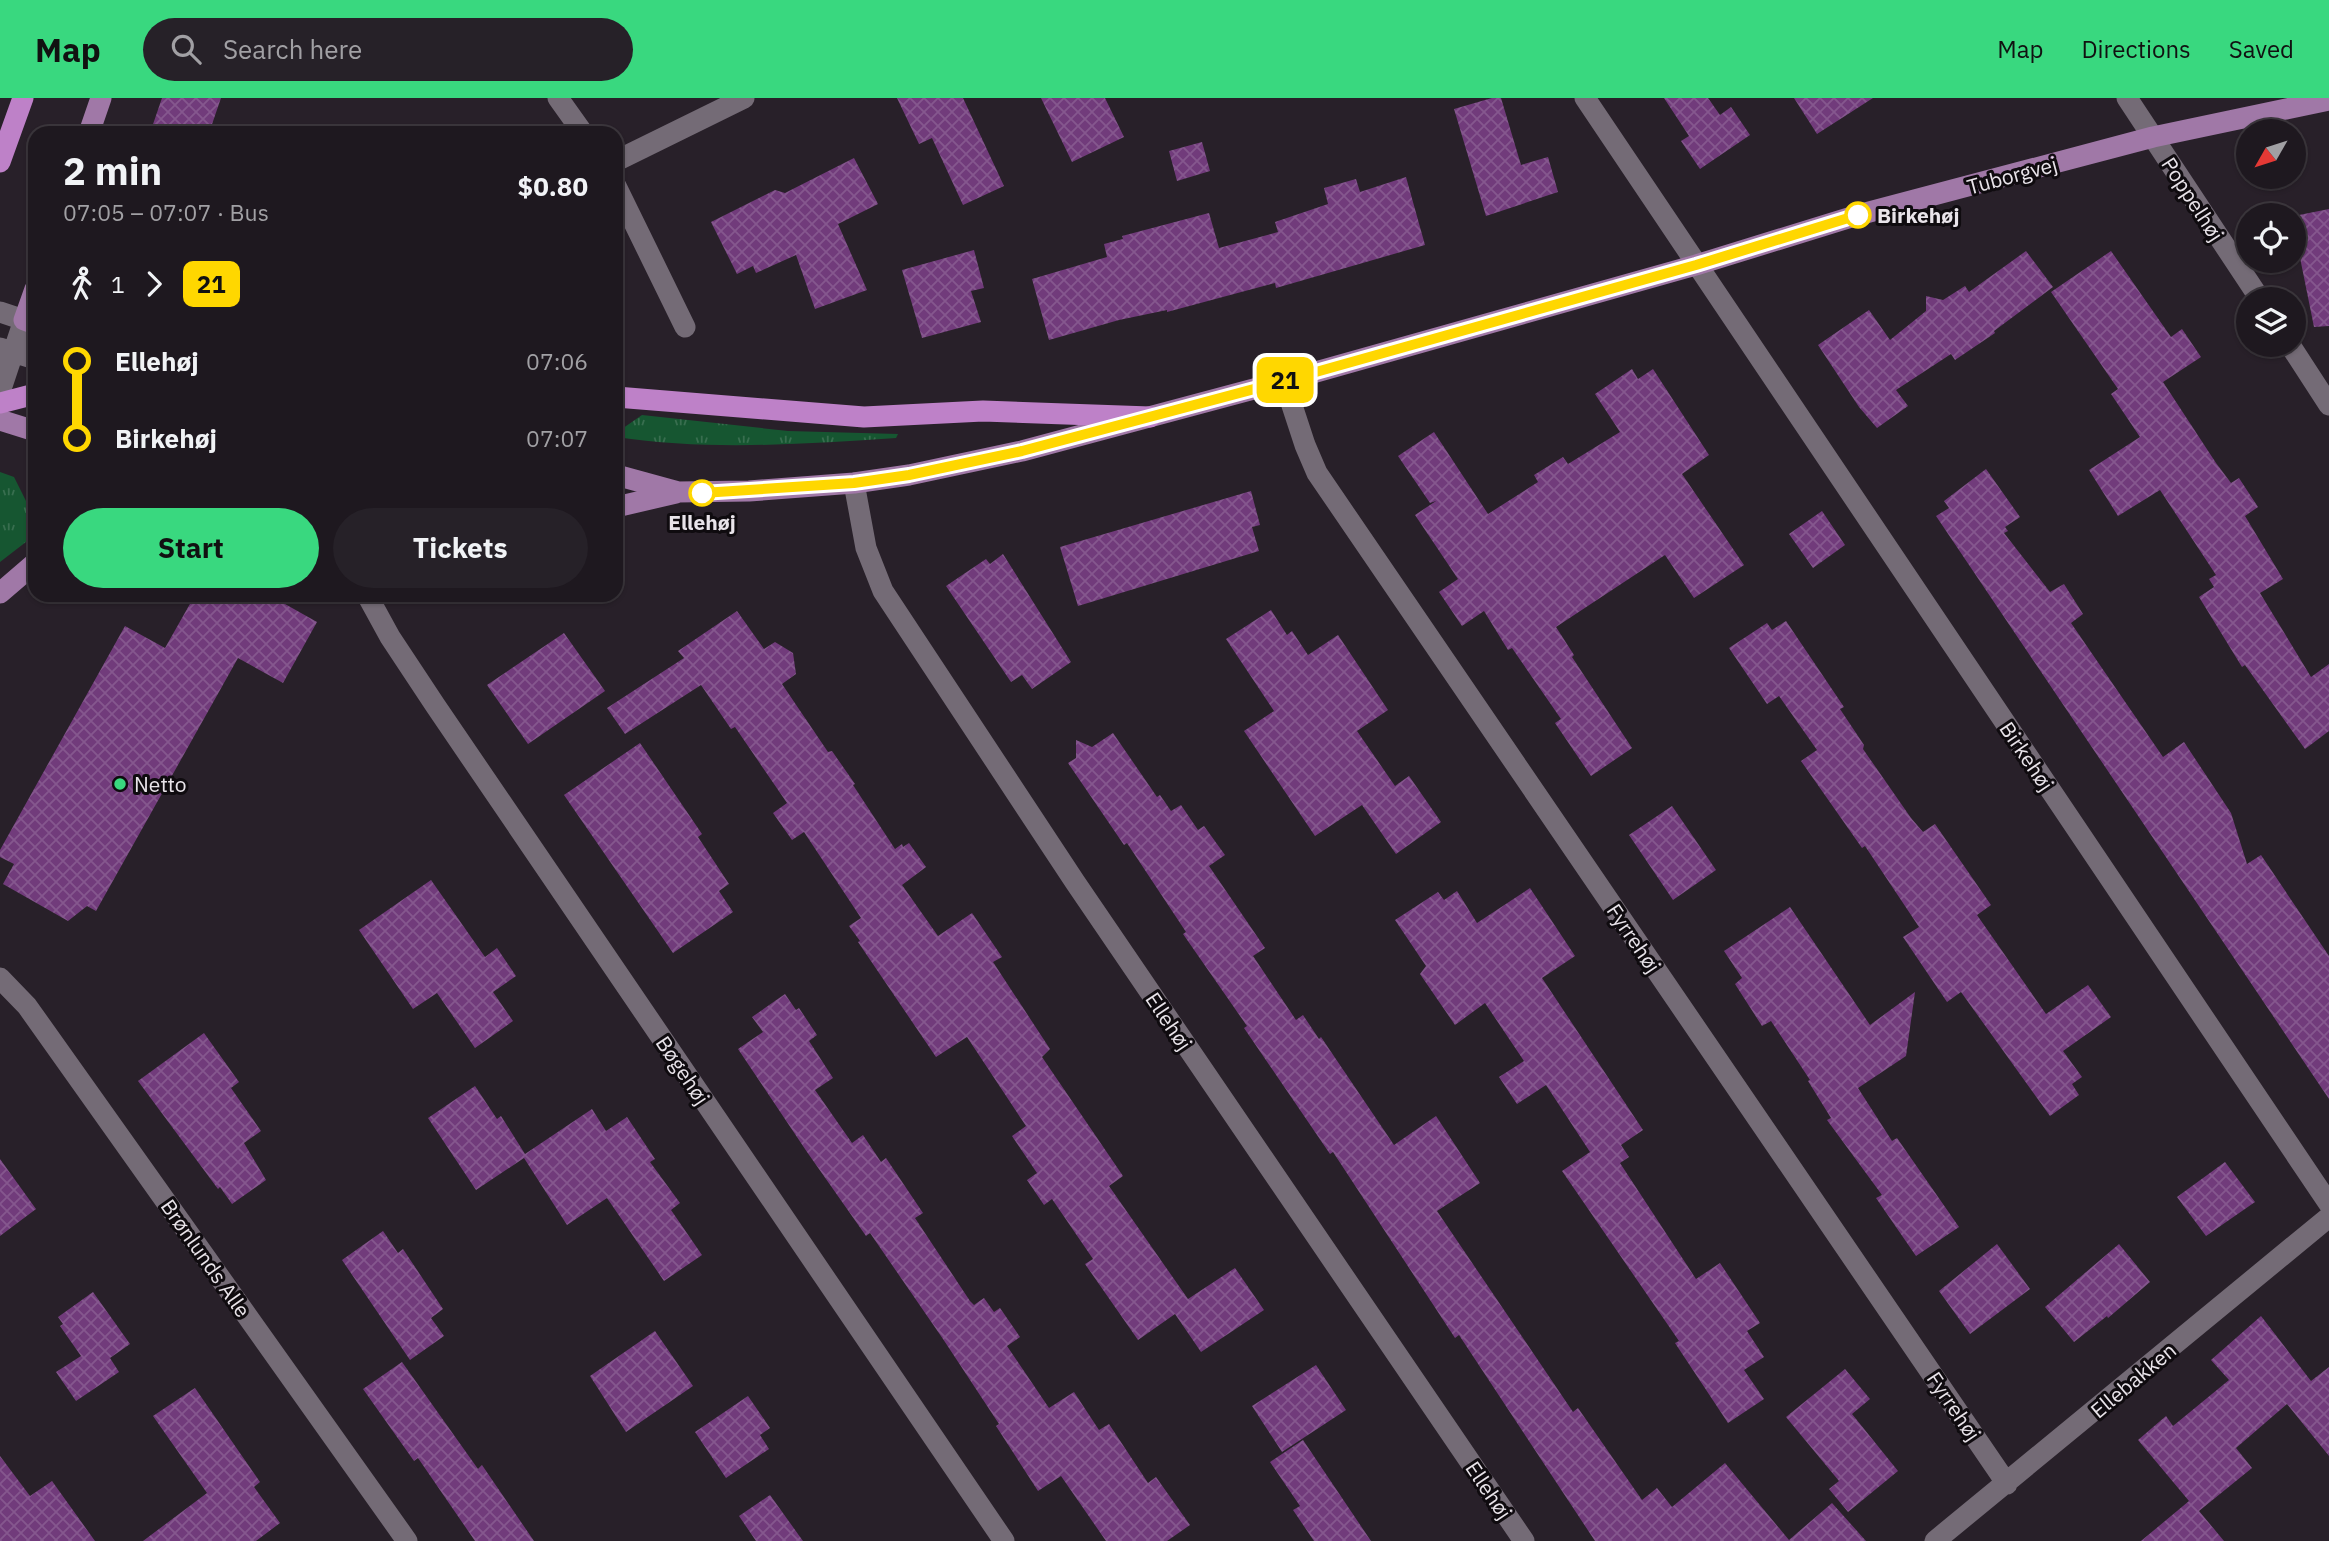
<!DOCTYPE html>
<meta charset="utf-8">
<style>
:root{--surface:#1e181f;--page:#262128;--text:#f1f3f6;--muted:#a1a0a4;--line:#3c373d;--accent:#39d87f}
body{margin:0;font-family:"IBM Plex Sans",sans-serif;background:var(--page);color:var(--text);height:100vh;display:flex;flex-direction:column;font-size:26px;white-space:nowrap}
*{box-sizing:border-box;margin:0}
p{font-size:23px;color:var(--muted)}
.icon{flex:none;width:38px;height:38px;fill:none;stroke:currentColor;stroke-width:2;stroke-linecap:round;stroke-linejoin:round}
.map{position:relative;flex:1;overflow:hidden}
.panel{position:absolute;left:28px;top:28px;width:595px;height:476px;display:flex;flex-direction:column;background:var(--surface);border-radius:21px;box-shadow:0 2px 5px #0004,0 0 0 2px var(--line)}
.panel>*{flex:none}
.badge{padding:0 14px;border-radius:10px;font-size:24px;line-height:46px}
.needle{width:46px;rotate:231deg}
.buttons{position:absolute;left:2236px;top:21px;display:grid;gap:14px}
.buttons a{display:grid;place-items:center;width:70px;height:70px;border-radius:50%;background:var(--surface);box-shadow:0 2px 5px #0004,0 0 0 2px var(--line);font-size:35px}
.map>.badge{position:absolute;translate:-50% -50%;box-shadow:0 0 0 4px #fff}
.legs{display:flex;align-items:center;gap:10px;height:77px;padding:0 35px;font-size:23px}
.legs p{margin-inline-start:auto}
.headline{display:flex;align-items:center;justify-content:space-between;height:119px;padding:0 35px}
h1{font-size:38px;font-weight:700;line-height:52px}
.button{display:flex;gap:14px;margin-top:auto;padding:14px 35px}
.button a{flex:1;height:80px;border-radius:42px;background:var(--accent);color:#111;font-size:28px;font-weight:700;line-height:80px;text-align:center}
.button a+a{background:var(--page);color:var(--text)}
ul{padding:0 35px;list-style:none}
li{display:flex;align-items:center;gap:24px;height:77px;font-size:26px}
li i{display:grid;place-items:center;width:10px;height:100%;margin:0 9px;background:currentColor}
li i::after{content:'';width:18px;height:18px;margin:-9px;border:5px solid;border-radius:50%;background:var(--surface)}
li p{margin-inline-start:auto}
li:first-child i{background:linear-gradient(#0000 50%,currentColor 0)}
li:last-child i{background:linear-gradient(currentColor 50%,#0000 0)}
header{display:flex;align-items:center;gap:42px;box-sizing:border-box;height:98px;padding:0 35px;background:var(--accent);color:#111}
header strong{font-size:33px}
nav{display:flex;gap:38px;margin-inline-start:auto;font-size:24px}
.search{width:490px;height:63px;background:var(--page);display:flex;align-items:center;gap:18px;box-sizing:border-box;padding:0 24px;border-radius:38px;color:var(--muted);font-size:26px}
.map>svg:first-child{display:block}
.grass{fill:url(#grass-tufts)}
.building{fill:url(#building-cross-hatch)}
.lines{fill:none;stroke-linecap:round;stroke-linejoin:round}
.minor{stroke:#746b76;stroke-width:21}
.major{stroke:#a078a7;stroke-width:21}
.highway{stroke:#be81c8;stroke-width:21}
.line-1-casing{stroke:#fff;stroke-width:16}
.line-1{stroke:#ffd700;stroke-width:10}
.stop-1-dot{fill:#fff;stroke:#ffd700;stroke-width:3.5}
.poi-dot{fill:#39d87f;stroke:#0f0b0f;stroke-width:2.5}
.labels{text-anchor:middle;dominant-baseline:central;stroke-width:6;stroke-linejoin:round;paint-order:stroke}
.street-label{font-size:21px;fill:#e9e4ea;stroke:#0f0b0f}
.stop-label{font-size:21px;font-weight:bold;fill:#e9e4ea;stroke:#0f0b0f;text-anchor:start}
.poi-label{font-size:21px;fill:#e9e4ea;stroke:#0f0b0f;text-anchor:start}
</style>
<header>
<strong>Map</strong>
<div class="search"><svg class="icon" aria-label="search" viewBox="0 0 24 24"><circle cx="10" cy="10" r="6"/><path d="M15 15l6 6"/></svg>Search here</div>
<nav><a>Map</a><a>Directions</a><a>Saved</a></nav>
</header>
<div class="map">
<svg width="2329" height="1443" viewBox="0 0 2329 1443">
<defs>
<pattern id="grass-tufts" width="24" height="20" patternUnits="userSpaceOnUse" patternTransform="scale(1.75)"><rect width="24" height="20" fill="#165631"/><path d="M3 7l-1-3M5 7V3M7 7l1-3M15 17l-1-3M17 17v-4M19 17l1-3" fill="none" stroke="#386e4f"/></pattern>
<pattern id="building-cross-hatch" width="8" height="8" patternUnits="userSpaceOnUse" patternTransform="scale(1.75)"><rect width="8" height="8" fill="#713b7b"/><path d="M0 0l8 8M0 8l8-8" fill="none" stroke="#85578e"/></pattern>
</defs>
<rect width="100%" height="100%" fill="#282029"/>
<!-- grass -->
<path class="grass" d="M642 317 788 333 898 336 896 340C802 346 709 353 616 339V335Z
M0 374 14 379 35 421V437L0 464Z"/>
<!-- building -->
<path class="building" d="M162 0H221L209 35H150Z
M897 0H963L1004 88 963 107 932 40 919 46Z
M1041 0H1105L1124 39 1072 64Z
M1492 0H1501L1521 67 1548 59 1558 94 1486 118 1454 11Z
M1664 0H1708L1720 17 1731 9 1750 37 1700 71 1681 43 1689 38Z
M1794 0H1873L1817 36Z
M1202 44 1210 73 1177 83 1169 53Z
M854 60 878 106 838 126 867 192 815 211 796 157 756 175 753 168 737 176 711 124 775 92 785 95Z
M1406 79 1425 147 1276 190 1275 185 1167 214V212L1119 222 1049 242 1032 181 1107 159 1104 146 1123 141 1122 138 1209 115 1219 150 1278 134 1275 124 1328 106 1324 90 1356 81 1360 94Z
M2329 111V228L2314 229 2294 130V118Z
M974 152 984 190 971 193 981 224 922 240 902 172Z
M2026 153 2053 189 1994 233 1995 235 1955 262 1951 256 1896 292 1908 308 1877 330 1859 309 1818 247 1869 212 1890 242 1926 213V198L1943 202 1965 188 1969 194Z
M2111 153 2171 239 2182 231 2201 259 2163 284 2216 365 2231 385 2239 380 2258 409 2245 418 2283 481 2260 495 2311 579 2329 566V633L2305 651 2245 567 2242 569 2199 499 2214 489 2209 481 2216 477 2160 392 2118 418 2089 372 2140 339 2111 296 2118 291 2051 194Z
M1632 271 1638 281 1653 271 1709 357 1682 376 1744 467 1694 500 1665 457 1556 529 1574 557 1572 559 1632 650 1591 678 1555 625 1561 621 1512 550 1508 552 1484 513 1462 528 1439 494 1458 481 1415 417 1436 403 1430 405 1398 358 1434 334 1488 416 1538 384 1534 377 1563 359 1568 366 1620 334 1595 296Z
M1986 371 2020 419 2005 429 2008 433 2004 435 2050 494 2064 486 2083 516 2071 525 2163 659 2184 644 2231 715 2247 766 2261 757 2329 858V1001L1936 418 1949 410 1944 403Z
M1251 393 1260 427 1252 429 1259 453 1078 508 1060 449Z
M1822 413 1845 447 1813 470 1789 436Z
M1003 456 1071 564 1032 591 1022 577 1011 584 946 488 986 461 990 466Z
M195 497H269L317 524 283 585 238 560 96 813 87 808 68 823 3 786 14 766 0 759V752L125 528 165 550Z
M1271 512 1287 537 1292 533 1308 557 1338 537 1388 612 1357 633 1395 688 1409 678 1441 724 1396 756 1362 707 1315 738 1244 633 1274 613 1226 541Z
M737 513 764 551 775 544 793 555 796 576 782 586 828 654 832 653 855 686 853 687 895 751 902 746 903 749 909 745 926 769 902 787 938 838 972 815 1002 859 993 864 1050 951 1042 959 1123 1078 1109 1088 1188 1201 1235 1170 1264 1212 1201 1254 1175 1216 1138 1242 1085 1166 1093 1161 1052 1101 1044 1107 1027 1082 1037 1075 1012 1038 1026 1028 967 939 936 959 858 844 860 843 849 828 861 820 804 734 792 742 773 715 787 705 735 629 731 631 701 587 625 636 607 610 684 560 678 553Z
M1786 523 1844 609 1840 611 1864 647 1863 651 1911 720 1923 734 1935 726 1991 807 1977 817 2046 916 2088 887 2111 919 2063 953 2082 979 2072 986 2079 997 2050 1018 1961 894 1947 904 1903 839 1919 829 1865 748 1862 750 1801 663 1817 652 1779 598 1767 606 1729 550 1767 525 1772 532Z
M564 535 605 593 528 646 487 587Z
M1113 635 1157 699 1160 697 1171 713 1181 707 1198 732 1204 728 1225 757 1209 768 1265 850 1253 858 1296 922 1303 917 1319 941 1321 939 1394 1047 1436 1018 1480 1085 1437 1113 1573 1314 1578 1310 1642 1402 1657 1390 1672 1409 1725 1365 1789 1442 1832 1405 1866 1443H1595L1459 1237 1455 1240 1333 1054 1330 1056 1244 930 1247 928 1183 836 1186 834 1127 745 1124 747 1068 665 1076 660V642L1092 649Z
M640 645 702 736 698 739 729 786 719 793 733 814 673 855 564 697Z
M1672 708 1716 772 1673 802 1629 737Z
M431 782 485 859 497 850 516 878 493 894 513 923 475 950 437 895 413 911 359 832Z
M1530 790 1575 858 1542 880 1643 1032 1621 1047 1629 1059 1620 1065 1696 1181 1720 1165 1760 1225 1747 1233 1764 1259 1744 1272 1764 1301 1728 1325 1675 1245 1679 1243 1562 1073 1590 1054 1546 987 1517 1006 1499 979 1524 963 1485 905 1455 927 1420 876 1426 868 1395 822 1438 794 1444 802 1457 793 1477 825Z
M1790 809 1870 927 1915 894 1906 958 1858 990 1892 1043 1897 1040 1959 1129 1916 1158 1876 1100 1882 1097 1827 1022 1831 1020 1808 983 1810 982 1771 923 1762 928 1735 886 1742 880 1724 853Z
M785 896 796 912 799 910 817 937 809 943 833 980 815 992 852 1045 863 1037 881 1064 886 1060 923 1115 915 1120 970 1203 974 1207 984 1200 994 1214 1000 1210 1020 1239 1007 1248 1049 1310 1074 1294 1099 1332 1109 1326 1148 1385 1156 1379 1190 1427 1167 1443H1106L1061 1378 1038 1393 996 1328 999 1326 943 1241 870 1135 866 1138 807 1054 738 951 763 934 752 919Z
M204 935 239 984 231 990 261 1033 244 1045 266 1082 232 1106 220 1089 218 1091 138 983Z
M475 988 497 1021 501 1018 525 1056 592 1011 606 1033 627 1019 655 1061 650 1064 680 1105 671 1112 702 1157 664 1183 607 1100 567 1127 524 1060 476 1092 428 1020Z
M0 1061 36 1111 0 1138Z
M2225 1064 2255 1104 2206 1138 2177 1099Z
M383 1133 398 1155 403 1151 443 1211 431 1220 444 1238 410 1262 342 1162Z
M1997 1146 2030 1191 1970 1236 1939 1193Z
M2119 1146 2150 1184 2108 1220 2107 1218 2074 1244 2045 1209Z
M93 1194 130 1246 110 1260 119 1274 76 1303 56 1274 81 1258 60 1228 63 1226 58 1219Z
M2261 1218 2311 1283 2329 1269V1358L2287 1306 2236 1350 2252 1370 2199 1413 2224 1443H2141L2189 1403 2138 1342 2166 1318 2173 1328 2229 1282 2211 1262Z
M655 1233 693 1288 626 1334 590 1278Z
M402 1264 478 1371 482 1367 534 1443H475L418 1360 414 1363 363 1291Z
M1316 1267 1346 1312 1282 1354 1252 1308Z
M1845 1271 1870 1301 1852 1316 1898 1373 1848 1414 1829 1391 1839 1383 1786 1319Z
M195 1290 260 1384 254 1389 280 1425 256 1443H143L207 1395 153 1318Z
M748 1298 770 1330 760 1337 769 1351 726 1380 695 1334Z
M1303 1342 1371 1443H1314L1293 1412 1300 1408 1270 1364Z
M0 1358 30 1398 52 1383 95 1443H0Z
M770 1397 803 1443H756L739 1418Z"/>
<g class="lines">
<!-- minor -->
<path class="minor" d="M558 0 583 35
M1585 0 2329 1106
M2127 0 2260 201
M616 63 744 0
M616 88 685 229
M0 214 24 222
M2290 247 2329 307
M0 250 35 261
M1284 283 1305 347 1317 375 2007 1386
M0 294 24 222
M854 385 866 450 883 493 1075 784 1524 1443
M367 497 390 539 435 607 1004 1443
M0 880 27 908 407 1443
M1935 1443 2329 1119"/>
<!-- major -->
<path class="major" d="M89 35 101 0
M35 191 24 222 35 226
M0 322 35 333
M616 377 678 394 749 393 854 385 909 377 1022 353 1284 283 1696 167 1858 117 2153 39 2329 2
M616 409 676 395
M0 495 35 465"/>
<!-- highway -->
<path class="highway" d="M0 64 23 0
M616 299 864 319 983 313 1150 319
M0 305 35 296"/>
</g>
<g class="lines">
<defs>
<path id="line-1" d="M702 395 854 385 909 377 1022 353 1284 283 1696 167 1858 117"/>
</defs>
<!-- line-1 casing -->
<use href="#line-1" class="line-1-casing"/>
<!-- line-1 -->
<use href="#line-1" class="line-1"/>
</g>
<!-- markers -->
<g class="stop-1-dot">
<circle cx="1858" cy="117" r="12"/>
<circle cx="702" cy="395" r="12"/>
</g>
<circle class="poi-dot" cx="120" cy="686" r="7"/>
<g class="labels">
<!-- street labels -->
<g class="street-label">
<text transform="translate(2012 77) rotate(-15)">Tuborgvej</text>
<text transform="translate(2193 101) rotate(57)">Poppelhøj</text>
<text transform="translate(2027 658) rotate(56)">Birkehøj</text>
<text transform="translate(1634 840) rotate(56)">Fyrrehøj</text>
<text transform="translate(1169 923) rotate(56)">Ellehøj</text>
<text transform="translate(683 972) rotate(56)">Bøgehøj</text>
<text transform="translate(206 1160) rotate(55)">Brønlunds Alle</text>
<text transform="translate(2133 1282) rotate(-40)">Ellebakken</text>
<text transform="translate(1954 1308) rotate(56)">Fyrrehøj</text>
<text transform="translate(1489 1392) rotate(56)">Ellehøj</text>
</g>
<!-- stop labels -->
<g class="stop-label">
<text x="1877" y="117">Birkehøj</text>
<text x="702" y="424" text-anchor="middle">Ellehøj</text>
</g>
<!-- poi labels -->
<g class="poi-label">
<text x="134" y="686">Netto</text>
</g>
</g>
</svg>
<div class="buttons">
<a><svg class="needle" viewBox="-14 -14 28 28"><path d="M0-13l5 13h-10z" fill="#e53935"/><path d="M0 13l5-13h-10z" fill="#a1a0a4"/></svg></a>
<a><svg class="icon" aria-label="locate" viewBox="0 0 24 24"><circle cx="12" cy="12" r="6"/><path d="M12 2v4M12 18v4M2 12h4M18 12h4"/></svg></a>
<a><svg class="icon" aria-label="layers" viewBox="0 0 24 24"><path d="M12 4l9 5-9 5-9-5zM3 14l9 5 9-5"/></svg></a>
</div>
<b class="badge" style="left:1285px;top:282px;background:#ffd700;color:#111">21</b>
<section class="panel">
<div class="headline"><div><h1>2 min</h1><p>07:05 – 07:07 · Bus</p></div><b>$0.80</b></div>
<div class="legs"><svg class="icon" aria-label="walk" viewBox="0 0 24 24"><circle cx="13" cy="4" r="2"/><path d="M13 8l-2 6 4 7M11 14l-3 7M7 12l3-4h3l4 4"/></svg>1<svg class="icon" aria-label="forward" viewBox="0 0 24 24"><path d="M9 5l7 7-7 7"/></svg><b class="badge" style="background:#ffd700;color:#111">21</b></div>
<ul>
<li><i style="color:#ffd700"></i><b>Ellehøj</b><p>07:06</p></li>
<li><i style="color:#ffd700"></i><b>Birkehøj</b><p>07:07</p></li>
</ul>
<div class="button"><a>Start</a><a>Tickets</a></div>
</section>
</div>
